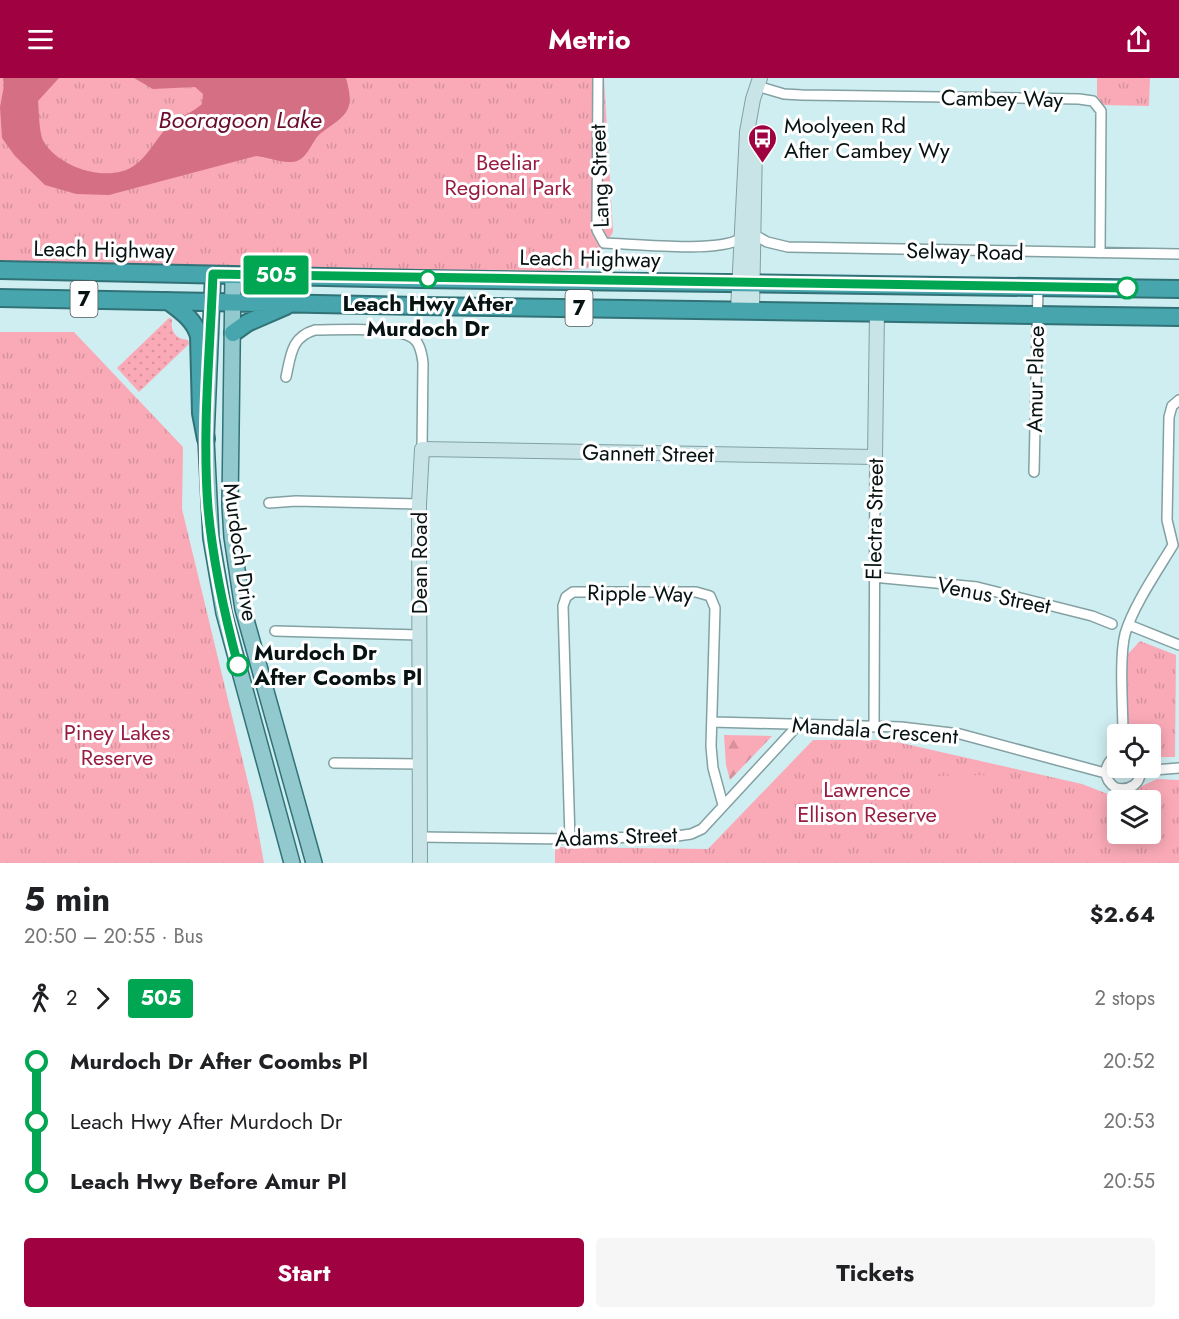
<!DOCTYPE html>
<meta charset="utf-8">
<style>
:root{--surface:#fff;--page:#f6f6f6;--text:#202124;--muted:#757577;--accent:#9f0141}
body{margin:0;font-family:Jost,sans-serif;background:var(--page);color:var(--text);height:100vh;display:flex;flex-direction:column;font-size:22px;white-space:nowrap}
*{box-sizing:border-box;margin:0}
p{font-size:20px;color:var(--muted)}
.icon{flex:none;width:33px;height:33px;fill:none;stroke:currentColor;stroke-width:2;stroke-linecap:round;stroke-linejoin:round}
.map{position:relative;height:785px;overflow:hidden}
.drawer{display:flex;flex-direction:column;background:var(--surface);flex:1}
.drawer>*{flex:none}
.badge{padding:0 12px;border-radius:4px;font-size:21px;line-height:39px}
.buttons{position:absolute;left:1107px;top:646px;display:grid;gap:12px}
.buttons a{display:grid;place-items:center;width:54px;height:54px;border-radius:6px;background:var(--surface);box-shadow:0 3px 15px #0003;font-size:30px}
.map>.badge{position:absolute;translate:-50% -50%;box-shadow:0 0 0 3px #fff}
.legs{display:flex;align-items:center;gap:9px;height:66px;padding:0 24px;font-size:20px}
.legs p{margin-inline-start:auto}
.headline{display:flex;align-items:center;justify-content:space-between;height:102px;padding:0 24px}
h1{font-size:33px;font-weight:700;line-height:45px}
.button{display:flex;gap:12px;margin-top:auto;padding:12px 24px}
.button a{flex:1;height:69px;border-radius:6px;background:var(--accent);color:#fff;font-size:24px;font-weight:700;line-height:69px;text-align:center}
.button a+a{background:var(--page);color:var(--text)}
ul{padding:0 24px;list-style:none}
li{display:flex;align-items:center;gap:21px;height:60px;font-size:22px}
li i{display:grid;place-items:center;width:9px;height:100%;margin:0 8px;background:currentColor}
li i::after{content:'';width:15px;height:15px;margin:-8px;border:4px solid;border-radius:50%;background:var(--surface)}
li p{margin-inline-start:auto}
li:first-child i{background:linear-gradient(#0000 50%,currentColor 0)}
li:last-child i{background:linear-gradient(currentColor 50%,#0000 0)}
header{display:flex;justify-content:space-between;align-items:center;height:78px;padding:0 24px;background:var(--accent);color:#fff;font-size:27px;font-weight:700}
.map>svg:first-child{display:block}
.grass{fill:url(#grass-dots)}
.forest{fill:url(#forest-firs)}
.park{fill:url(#park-tufts);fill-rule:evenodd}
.pitch{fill:#faaab7}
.water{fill:#d56f83}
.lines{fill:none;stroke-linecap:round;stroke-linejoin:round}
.street-casing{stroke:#83a0a2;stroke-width:12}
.secondary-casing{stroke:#83a0a2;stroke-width:16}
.primary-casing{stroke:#317277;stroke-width:18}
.highway-casing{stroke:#317277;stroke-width:20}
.street{stroke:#fff;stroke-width:9}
.secondary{stroke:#c8e4e6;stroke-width:14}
.primary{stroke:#91c9ce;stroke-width:15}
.highway{stroke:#47a5ad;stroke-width:16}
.line-1-casing{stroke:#fff;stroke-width:14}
.line-1{stroke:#00a651;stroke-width:9}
.stop-1-dot{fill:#fff;stroke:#00a651;stroke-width:3}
.labels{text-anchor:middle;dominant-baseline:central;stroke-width:6;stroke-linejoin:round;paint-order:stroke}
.shield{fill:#fff;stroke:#51595a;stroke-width:1.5}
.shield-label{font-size:21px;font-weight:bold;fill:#071213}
.street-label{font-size:22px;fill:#071213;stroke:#fff}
.poi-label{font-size:22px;fill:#071213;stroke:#fff;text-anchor:start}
.park-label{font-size:22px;fill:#991d43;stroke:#fff}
.stop-label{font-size:22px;font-weight:bold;fill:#071213;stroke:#fff}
.water-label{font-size:24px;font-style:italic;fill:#6b0c2c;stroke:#fff}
</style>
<header><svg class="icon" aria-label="menu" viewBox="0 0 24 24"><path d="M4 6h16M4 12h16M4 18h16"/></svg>Metrio<svg class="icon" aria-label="share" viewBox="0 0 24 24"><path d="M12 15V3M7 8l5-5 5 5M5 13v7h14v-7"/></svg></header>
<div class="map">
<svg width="1179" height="785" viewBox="0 0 1179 785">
<defs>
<pattern id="grass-dots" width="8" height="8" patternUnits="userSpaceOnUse" patternTransform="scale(1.5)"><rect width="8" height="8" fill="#faaab7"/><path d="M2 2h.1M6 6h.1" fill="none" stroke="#d5919c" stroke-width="1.8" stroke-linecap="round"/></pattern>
<pattern id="forest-firs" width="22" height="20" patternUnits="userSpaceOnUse" patternTransform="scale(1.5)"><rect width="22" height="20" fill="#faaab7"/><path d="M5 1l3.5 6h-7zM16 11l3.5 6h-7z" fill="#d5919c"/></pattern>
<pattern id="park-tufts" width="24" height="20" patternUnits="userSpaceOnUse" patternTransform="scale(1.5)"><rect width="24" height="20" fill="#faaab7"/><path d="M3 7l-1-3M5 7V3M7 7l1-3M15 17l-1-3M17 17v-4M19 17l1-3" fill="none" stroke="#d5919c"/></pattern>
</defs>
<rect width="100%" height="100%" fill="#cfeef1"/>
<!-- grass -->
<path class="grass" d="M169 240 172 241C170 254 176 261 188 262L189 266 139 314 117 290Z"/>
<!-- forest -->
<path class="forest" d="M724 657 772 658 730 702 726 687Z"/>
<!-- park -->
<path class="park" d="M0 0H604L613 154 592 189 547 195 0 184Z
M1097 0H1150L1149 28 1100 27V22L1097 18Z
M0 254H74L183 369 182 431 253 725 264 785H0Z
M1140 563 1176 577 1175 679H1151L1150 657H1127V577Z
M813 662H888L1082 706 1113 718 1133 712 1157 701 1179 702V785H555V769L708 771ZM1118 723H1150V756H1118Z"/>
<!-- pitch -->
<path class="pitch" d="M990 697V750H934V698Z"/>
<!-- water -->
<path class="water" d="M3 0H59L38 23C39 33 39 57 44 64 59 90 110 106 135 87 147 79 157 60 168 48 176 41 192 35 202 26L203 16 195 9 153 11 134 0H346C352 23 353 33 332 47 327 51 321 54 317 59 311 67 307 79 297 83 288 87 267 79 256 78L109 117 76 116 45 107 15 78 2 60 0 29 4 8Z"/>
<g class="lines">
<defs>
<path id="street" d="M598 0 597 147V152L604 165C635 166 716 175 740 161
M757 8 784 16 802 17 1079 21 1093 23 1101 33 1100 175
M753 156 767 164 788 169 1179 176
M286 299C291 277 291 259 315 252 337 252 396 248 413 260 420 265 422 276 423 285L422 371
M1034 394 1038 209
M269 425 296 423 419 426
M1173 467 1167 442 1169 339 1172 328 1179 322
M873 499 977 509 1092 538 1112 546
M1129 547 1179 567
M275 553 419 557
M712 644 901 649 960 656 1105 695
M874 649 875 379
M1123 657C1123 630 1119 580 1125 556 1133 528 1158 492 1173 467
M1118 677C1103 685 1102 701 1116 710 1130 713 1142 706 1140 690
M334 685 420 686
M1141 695 1154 692 1179 690
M420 759 570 761 677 758 691 756 702 751 800 645
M570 761 563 528 566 519 573 514H696L710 518 715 530 711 668 713 690 723 727"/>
<path id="secondary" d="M738 232 747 54 753 21 760 0
M752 232 755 66
M420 785 419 426 422 371 875 379 877 234"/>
<path id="primary" d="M213 196 206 361 211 460 224 535 292 785
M233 197 230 427 232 459 243 531 314 785"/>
<path id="highway" d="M0 192 419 201 1179 211
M0 220 420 228 1179 239
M168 223C181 233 194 241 199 258L201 335 206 361
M233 255 247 245 286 228"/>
</defs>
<!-- street casing -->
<use href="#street" class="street-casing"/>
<!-- secondary casing -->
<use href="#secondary" class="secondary-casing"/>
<!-- primary casing -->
<use href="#primary" class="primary-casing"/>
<!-- highway casing -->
<use href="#highway" class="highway-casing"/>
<!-- street -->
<use href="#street" class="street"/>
<!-- secondary -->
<use href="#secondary" class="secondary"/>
<!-- primary -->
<use href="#primary" class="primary"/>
<!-- highway -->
<use href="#highway" class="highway"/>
</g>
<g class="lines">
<defs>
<path id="line-1" d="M238 587C224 535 213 484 208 430 202 352 210 274 213 196L1127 210"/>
</defs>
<!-- line-1 casing -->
<use href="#line-1" class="line-1-casing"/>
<!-- line-1 -->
<use href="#line-1" class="line-1"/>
</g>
<!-- icons -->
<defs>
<symbol id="bus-pin" viewBox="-11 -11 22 30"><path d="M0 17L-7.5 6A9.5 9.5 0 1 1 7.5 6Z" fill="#9f0141" stroke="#fff"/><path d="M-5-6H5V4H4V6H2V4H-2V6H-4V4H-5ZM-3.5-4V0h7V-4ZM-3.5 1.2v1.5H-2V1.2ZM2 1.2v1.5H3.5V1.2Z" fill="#fff"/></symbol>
</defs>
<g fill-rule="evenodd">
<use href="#bus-pin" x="746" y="44" width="33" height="45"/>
</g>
<!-- markers -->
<g class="stop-1-dot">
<circle cx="428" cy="201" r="8"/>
<circle cx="1127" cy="210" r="10"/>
<circle cx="238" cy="587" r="10"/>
</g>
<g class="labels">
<!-- shield labels -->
<g class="shield">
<rect x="70.5" y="203" width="27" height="36" rx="4.5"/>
<rect x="565.5" y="212" width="27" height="36" rx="4.5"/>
</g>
<g class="shield-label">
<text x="84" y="221">7</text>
<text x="579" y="230">7</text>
</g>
<!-- street labels -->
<g class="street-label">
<text transform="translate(1002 20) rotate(1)">Cambey Way</text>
<text transform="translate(599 98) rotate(-92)">Lang Street</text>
<text transform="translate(104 171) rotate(1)">Leach Highway</text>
<text transform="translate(965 173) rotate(1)">Selway Road</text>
<text transform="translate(590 180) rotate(1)">Leach Highway</text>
<text transform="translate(1035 301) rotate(-89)">Amur Place</text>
<text transform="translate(648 375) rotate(1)">Gannett Street</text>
<text transform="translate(874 441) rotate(-89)">Electra Street</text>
<text transform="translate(241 474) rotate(82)">Murdoch Drive</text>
<text transform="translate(419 485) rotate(-90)">Dean Road</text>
<text transform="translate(640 515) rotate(1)">Ripple Way</text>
<text transform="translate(994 517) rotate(11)">Venus Street</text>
<text transform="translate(875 652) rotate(4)">Mandala Crescent</text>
<text transform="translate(616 758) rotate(-2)">Adams Street</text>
</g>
<!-- poi labels -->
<g class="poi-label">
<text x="784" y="47">Moolyeen Rd<tspan x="784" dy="25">After Cambey Wy</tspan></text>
</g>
<!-- park labels -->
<g class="park-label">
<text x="508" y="84">Beeliar<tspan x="508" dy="25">Regional Park</tspan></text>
<text x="117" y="654">Piney Lakes<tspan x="117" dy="25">Reserve</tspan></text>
<text x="867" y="711">Lawrence<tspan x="867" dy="25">Ellison Reserve</tspan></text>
</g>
<!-- stop labels -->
<g class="stop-label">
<text x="428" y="225">Leach Hwy After<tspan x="428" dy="25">Murdoch Dr</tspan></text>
<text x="254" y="574" text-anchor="start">Murdoch Dr<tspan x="254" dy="25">After Coombs Pl</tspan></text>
</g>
<!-- water labels -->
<g class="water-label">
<text x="240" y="41">Booragoon Lake</text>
</g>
</g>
</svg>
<div class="buttons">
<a><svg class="icon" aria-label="locate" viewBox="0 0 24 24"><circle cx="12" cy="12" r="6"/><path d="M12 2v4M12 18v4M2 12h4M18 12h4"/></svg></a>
<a><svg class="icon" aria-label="layers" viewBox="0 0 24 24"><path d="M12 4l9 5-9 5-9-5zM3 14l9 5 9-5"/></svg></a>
</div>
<b class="badge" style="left:276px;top:197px;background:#00a651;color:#fff">505</b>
</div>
<section class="drawer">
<div class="headline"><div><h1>5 min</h1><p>20:50 – 20:55 · Bus</p></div><b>$2.64</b></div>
<div class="legs"><svg class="icon" aria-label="walk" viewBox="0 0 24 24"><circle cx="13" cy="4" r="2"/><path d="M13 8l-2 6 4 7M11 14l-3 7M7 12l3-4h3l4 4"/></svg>2<svg class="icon" aria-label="forward" viewBox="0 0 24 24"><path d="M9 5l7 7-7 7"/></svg><b class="badge" style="background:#00a651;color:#fff">505</b><p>2 stops</p></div>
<ul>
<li><i style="color:#00a651"></i><b>Murdoch Dr After Coombs Pl</b><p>20:52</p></li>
<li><i style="color:#00a651"></i><span>Leach Hwy After Murdoch Dr</span><p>20:53</p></li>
<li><i style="color:#00a651"></i><b>Leach Hwy Before Amur Pl</b><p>20:55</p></li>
</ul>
<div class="button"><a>Start</a><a>Tickets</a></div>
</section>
